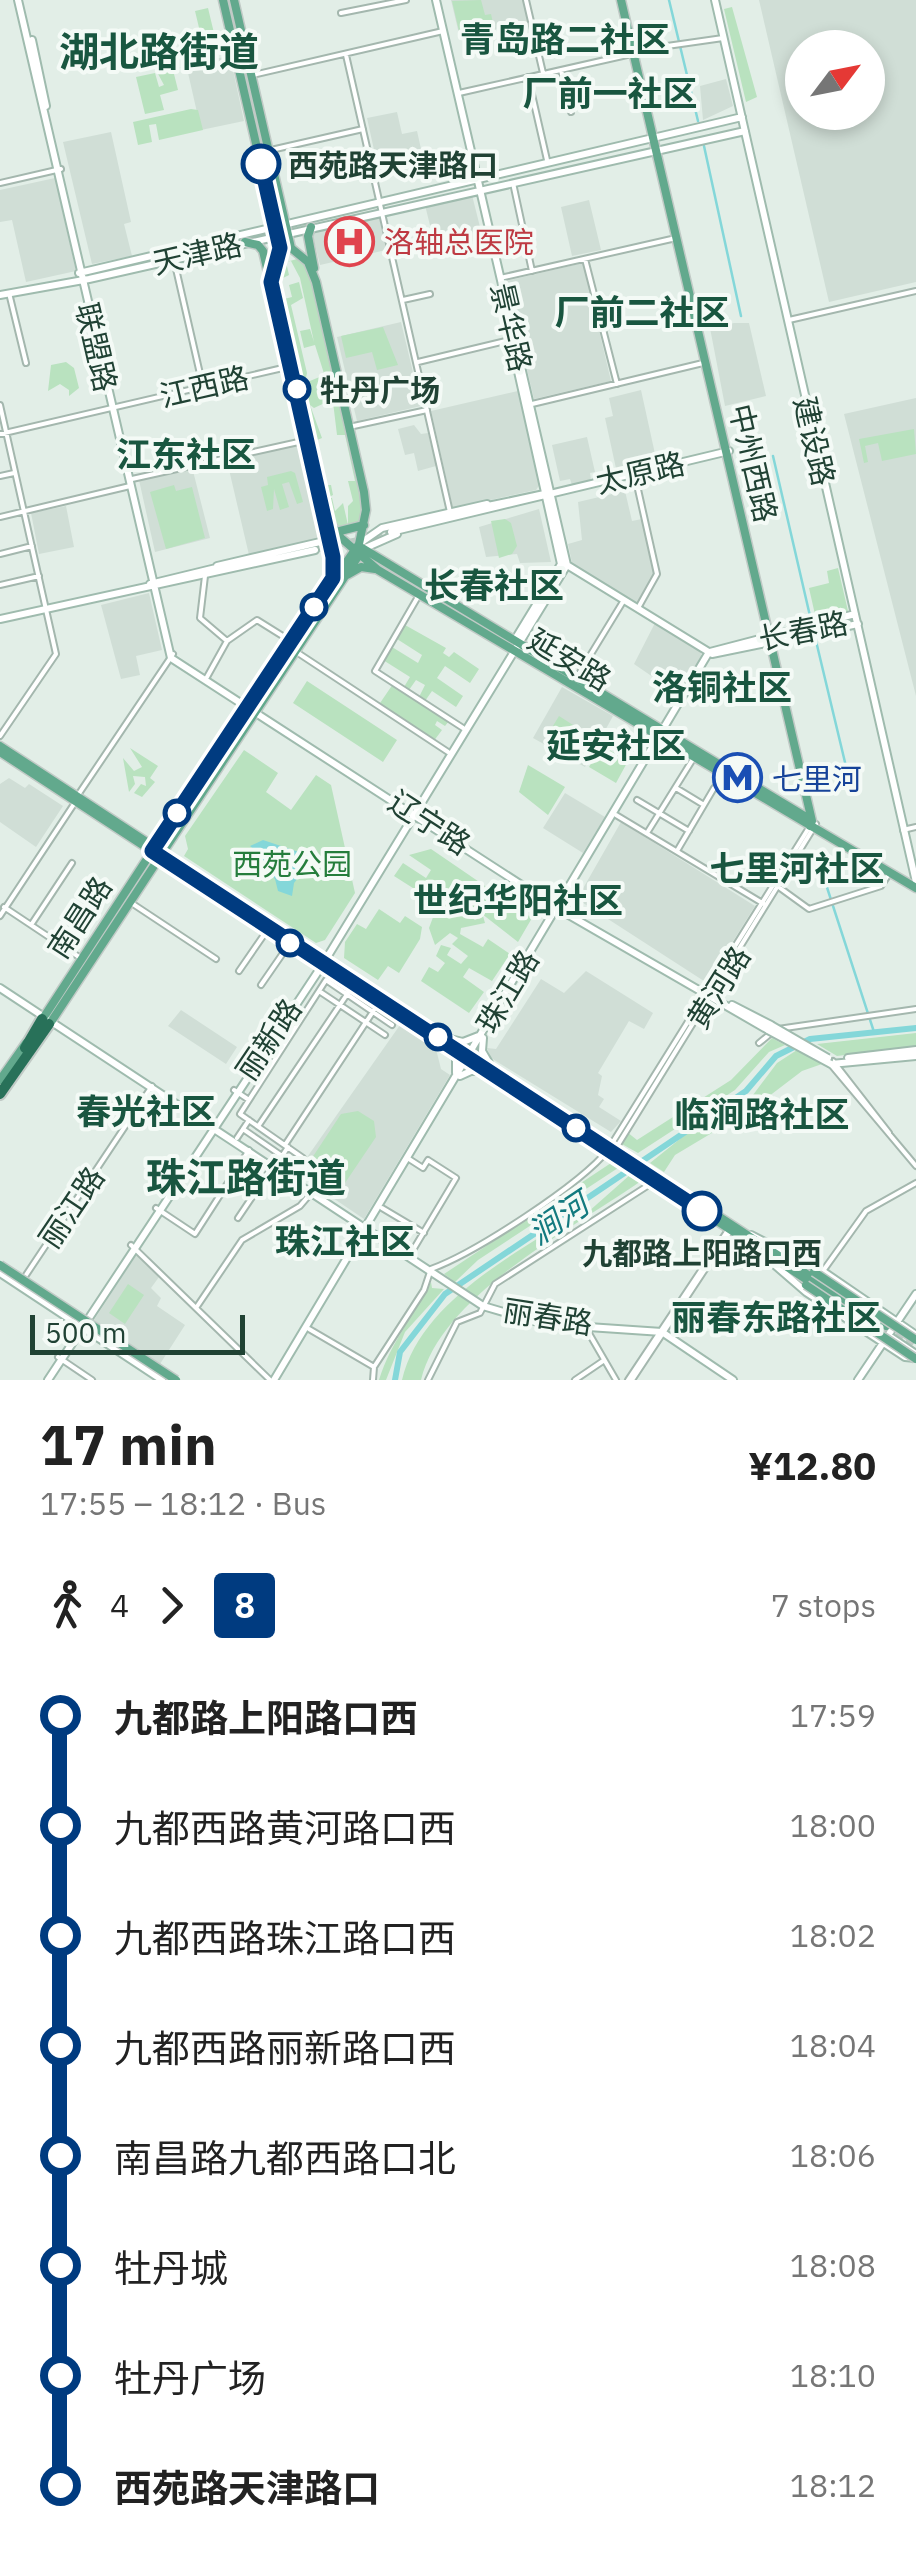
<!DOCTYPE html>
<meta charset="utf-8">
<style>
:root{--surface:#fff;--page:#f2f2f2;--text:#222;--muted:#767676}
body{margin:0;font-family:"IBM Plex Sans","Noto Sans SC",sans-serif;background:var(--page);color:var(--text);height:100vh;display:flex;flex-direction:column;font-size:38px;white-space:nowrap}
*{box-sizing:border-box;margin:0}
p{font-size:32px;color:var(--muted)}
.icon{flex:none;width:55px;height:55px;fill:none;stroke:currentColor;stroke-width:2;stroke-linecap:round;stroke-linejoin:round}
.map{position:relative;height:1380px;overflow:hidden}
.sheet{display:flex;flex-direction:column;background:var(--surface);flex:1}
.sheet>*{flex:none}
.badge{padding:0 20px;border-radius:8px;font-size:35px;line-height:65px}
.needle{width:65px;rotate:58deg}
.buttons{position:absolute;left:785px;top:30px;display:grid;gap:20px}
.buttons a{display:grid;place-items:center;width:100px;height:100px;border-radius:50%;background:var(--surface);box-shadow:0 5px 15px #0003;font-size:50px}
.scale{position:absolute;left:30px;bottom:25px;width:215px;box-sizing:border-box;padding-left:10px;border:5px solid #204234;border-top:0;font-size:28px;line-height:35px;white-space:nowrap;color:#204234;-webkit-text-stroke:8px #f4faf6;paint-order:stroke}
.map>.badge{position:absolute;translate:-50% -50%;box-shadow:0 0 0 5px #fff}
.legs{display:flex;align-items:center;gap:15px;height:110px;padding:0 40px;font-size:32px}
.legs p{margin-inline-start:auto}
.headline{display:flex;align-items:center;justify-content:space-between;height:170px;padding:0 40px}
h1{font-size:55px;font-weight:800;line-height:75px}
ul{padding:0 40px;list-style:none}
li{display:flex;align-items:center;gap:35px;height:110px;font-size:38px}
li i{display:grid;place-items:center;width:15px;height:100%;margin:0 12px;background:currentColor}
li i::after{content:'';width:25px;height:25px;margin:-12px;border:8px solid;border-radius:50%;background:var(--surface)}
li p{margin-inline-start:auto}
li:first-child i{background:linear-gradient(#0000 50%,currentColor 0)}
li:last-child i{background:linear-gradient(currentColor 50%,#0000 0)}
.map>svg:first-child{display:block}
.built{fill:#d0ded6;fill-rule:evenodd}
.green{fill:#b9e2bf;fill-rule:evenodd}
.water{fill:#84d7d9}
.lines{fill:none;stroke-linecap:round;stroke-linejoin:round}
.stream{stroke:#84d7d9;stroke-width:2.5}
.river{stroke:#84d7d9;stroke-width:6}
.secondary-tunnel{stroke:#bbccc3;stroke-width:6;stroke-dasharray:6 3;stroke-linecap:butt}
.primary-tunnel{stroke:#bbccc3;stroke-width:8;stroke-dasharray:8 4;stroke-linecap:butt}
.street-casing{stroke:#a4b7ae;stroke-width:8}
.secondary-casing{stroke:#9fbbae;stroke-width:10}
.primary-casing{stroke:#c1cac6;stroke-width:11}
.highway-casing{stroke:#c1cac6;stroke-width:14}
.street{stroke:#fff;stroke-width:4}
.secondary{stroke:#fff;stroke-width:6}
.primary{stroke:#62a98d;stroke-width:8}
.highway{stroke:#287159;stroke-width:10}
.secondary-bridge-casing{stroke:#9fbbae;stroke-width:10;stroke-linecap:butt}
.primary-bridge-casing{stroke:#c1cac6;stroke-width:11;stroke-linecap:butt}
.secondary-bridge{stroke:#fff;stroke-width:6}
.primary-bridge{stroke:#62a98d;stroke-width:8}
.line-1-casing{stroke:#fff;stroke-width:22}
.line-1{stroke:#003b80;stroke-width:15}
.stop-1-dot{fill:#fff;stroke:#003b80;stroke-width:5}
.labels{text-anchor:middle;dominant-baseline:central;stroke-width:8;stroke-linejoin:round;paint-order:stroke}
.stop-label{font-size:30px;font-weight:bold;fill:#204234;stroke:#f4faf6;text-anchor:start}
.health-label{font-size:30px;fill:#be3a42;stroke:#f4faf6;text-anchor:start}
.street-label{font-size:30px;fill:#204234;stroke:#f4faf6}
.transit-label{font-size:30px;fill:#164399;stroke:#f4faf6;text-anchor:start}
.park-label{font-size:30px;fill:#257d3c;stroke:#f4faf6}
.water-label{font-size:32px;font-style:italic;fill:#137a7f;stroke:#f4faf6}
.quarter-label{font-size:35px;font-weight:bold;fill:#195640;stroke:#f4faf6}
.district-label{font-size:40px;font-weight:bold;fill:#195640;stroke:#f4faf6}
</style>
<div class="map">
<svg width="916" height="1380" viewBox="0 0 916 1380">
<rect width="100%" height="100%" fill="#e2eee7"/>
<!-- built -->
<path class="built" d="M451 0H523L528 22 460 38Z
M759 0H916V282L829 302ZM802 48H868V112H802Z
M230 56 244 121 201 130 186 64Z
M726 79 733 106 703 120 700 86Z
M397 112 402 134 417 131 421 149 376 159 367 118Z
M111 132 131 222 124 224 132 256 92 264 63 142Z
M55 178 76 271 26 282 12 220 0 222V190Z
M472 195 483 239 436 250 425 205Z
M589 200 601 250 572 256 561 207Z
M379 217 386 250 320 265 312 232Z
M583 263 611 381 534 399 506 281Z
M401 322 421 406 357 421 337 337Z
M734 323H749L766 396 725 406 710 328Z
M641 390 657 463 617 473 605 418 613 416 609 398Z
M518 391 540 484 536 490 453 508 431 411Z
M916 398V696L844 414Z
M414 425 421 434 428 433 436 466 418 471 414 453 405 455 398 429Z
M587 437 595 472 590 473 591 480 572 485 570 479 560 481 552 445Z
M302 444 324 538 249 555 227 461Z
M192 467 210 538 155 552 139 480Z
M625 491 632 521 642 519 655 575 637 604 572 563 568 544 582 540 578 502Z
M66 506 74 547 39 554 31 513Z
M539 509 551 562 520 563 517 554 486 557 479 527Z
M149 593 162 650 136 656 140 675 121 679 101 605Z
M655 623 700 650 702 658 679 695 634 664Z
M562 687 613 716 585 767 533 738Z
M9 778 25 788 29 784 63 806 36 847 0 822V784Z
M565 793 605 817 583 853 543 828Z
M621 822 755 906 707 983 577 899Z
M586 971 653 1013 644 1029 629 1021 598 1073 602 1076 598 1095 604 1099 599 1107 621 1121 611 1132 491 1058 487 1048 496 1049 541 979 564 993Z
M181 1010 237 1047 226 1064 168 1026Z
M400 1025 436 1049 441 1069 450 1075 364 1219 296 1173Z
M136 1255 159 1277 151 1288 161 1298 157 1306 185 1325 160 1364 94 1320Z"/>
<!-- green -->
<path class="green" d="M481 0 485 15 491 14 493 23 459 31 452 1Z
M732 7 757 97 746 102 724 9Z
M208 8 219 54 206 57 195 11Z
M184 67 173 70 178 90 160 95 164 110 145 114 136 77 155 73 159 87 164 85 157 72Z
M191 109 198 110 203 130 159 140 156 124 149 125 152 142 138 145 133 122Z
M297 259 309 267 363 505 361 523 339 528 328 512 273 275 279 264ZM291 261 300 278 314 342 310 329 300 331 304 348 315 345 333 402 337 435H345L355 481H348L353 501 348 506V525L343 503 335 511 332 498H327L333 495 331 485H324L315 441 322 438 310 405 314 408 329 401 322 376 305 383 307 373 291 305 303 298 299 282 289 285 292 297 284 299 279 280 289 275 286 262Z
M383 327 398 365 377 370 372 352 346 358 341 336Z
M66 362 74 368 79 388 69 396V390L60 384 48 391 51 365Z
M914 429 916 454 882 461 878 443 865 446 868 462 864 463 859 439Z
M291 471 295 473 303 502 297 504 289 482 282 484 289 507 280 510 274 489 273 509 267 511 261 487 268 485 267 477Z
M174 485 176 491 192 487 205 538 166 549 150 492Z
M505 519 511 523 517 546 512 554 499 558 491 521Z
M838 568 848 611 816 619 809 588 829 583 827 571Z
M405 625 446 648 443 653 449 657 454 652 479 669 470 683 445 666 437 678 463 696 456 707 432 691 425 701 419 697 425 685 416 680 409 690 404 687 410 677 383 660 392 647 418 663 422 655 397 639Z
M307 681 397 740 383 762 293 703Z
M393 684 449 721 445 726 437 721 435 725 442 730 433 742 378 706Z
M559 716 595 739 584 757 548 734Z
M601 745 628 761 616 783 589 767Z
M130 748 158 766 150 778 155 782 142 797 134 793 141 784 146 786 145 777 133 776 135 784 129 792 123 758 134 771 142 767Z
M244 750 278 773 266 792 291 810 316 775 331 785 355 893 325 940 316 943 184 856 188 849 185 836Z
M528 765 565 787 548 815 519 792Z
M431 849 532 918 518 942 450 889 444 897 475 920 483 916 485 923 461 928 460 934 483 947 488 939 510 954 492 981 469 968 463 977 484 992 469 1013 421 981 429 967 438 972 445 963 436 956 441 945 451 948 447 955 461 964 468 956 452 944 458 938 450 933 435 945 429 928 438 904 394 876 403 863 426 878 431 870 409 855Z
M379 909 400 923 405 916 422 927 420 939 399 973 388 966 378 980 344 958 345 942 357 924 366 929Z
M916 1033V1046L837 1056 817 1044Z
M772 1038 785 1045 769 1052 735 1090 638 1153 620 1143 627 1132 637 1140 731 1080Z
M797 1050 822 1064 802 1071 752 1109 675 1155 664 1172 650 1163 706 1118 753 1095 777 1063Z
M358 1111 374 1121 376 1137 345 1183C329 1174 318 1181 312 1158L341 1114Z
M614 1161 621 1166 478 1260 455 1282 444 1274Z
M631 1174 641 1181C573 1229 442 1294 421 1380H402C420 1303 513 1255 575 1215L579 1220Z
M431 1282 432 1288 444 1289 405 1332 386 1380H379C392 1339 415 1315 431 1282Z
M128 1284 144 1295 125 1324 109 1313Z"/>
<!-- water -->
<path class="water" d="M263 840 314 857 294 883 292 896 278 891 275 879 257 861 258 853 250 846Z"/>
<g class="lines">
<!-- stream -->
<path class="stream" d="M669 0 698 121
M704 146 741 316
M773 456 810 616
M816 641 849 779
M821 869 874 1032"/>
<!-- river -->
<path class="river" d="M395 1380 400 1352 445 1294 746 1091 776 1056 810 1039 916 1028"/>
<!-- secondary-tunnel -->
<path class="secondary-tunnel" d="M315 550 391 532"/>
<!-- primary-tunnel -->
<path class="primary-tunnel" d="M887 1326 916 1346"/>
<defs>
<path id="street" d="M526 0 543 73
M341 13 406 0
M346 55 450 512
M561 70 571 112
M253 75 443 31
M528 77 547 160
M459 93 667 46 723 38
M271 150 363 129
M0 183 61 169
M513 183 532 271
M585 259 617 384
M174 260 203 387
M500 278 676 238
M9 293 26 363
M403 300 430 294
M789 320 916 291
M418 362 510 340
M532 404 703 363
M0 405 56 654 0 736
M349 427 427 410
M0 434 287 367
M0 476 14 473
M635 476 657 574 638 608
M132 479 303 441
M0 517 130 486
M0 554 32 546
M205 576 200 618 227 641
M0 585 39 576
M419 595 375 671 463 728
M298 653 448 752
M207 677 227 641 257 620 289 640
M577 677 624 600
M676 788 704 805
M78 795 173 654
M637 800 689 831
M616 815 764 904
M903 830 916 827
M647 833 693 759
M677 851 714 788
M780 888 809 909 881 886 889 874
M133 904 216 959
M4 907 79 957
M0 916 74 804
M31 925 72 863
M239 971 268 929
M261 985 290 943
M319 991 385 1035
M778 1029 916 1009
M759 1043 770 1034
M833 1061 889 1133
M251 1064 265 1075
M832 1066 916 1166
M234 1090 249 1100
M259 1125 354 984
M243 1129 282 1156 288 1147
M237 1138 249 1120
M285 1145 380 1001
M611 1145 810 826
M616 1148 816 824
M303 1158 240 1114 326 980 392 1025
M409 1159 423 1168 428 1160 456 1178 410 1255
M156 1208 195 1234 249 1150
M382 1208 424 1233
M238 1218 273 1166
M131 1245 270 1380
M823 1271 866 1211 916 1183
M24 1278 152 1086
M196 1308 242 1240 300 1206 312 1192
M583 1323 616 1380
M309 1329 374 1367
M58 1357 92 1380
M373 1380 374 1367 424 1290 431 1269C475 1253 580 1185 609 1149
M428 1380 457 1322 480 1313 495 1284 655 1181
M575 1380 603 1361
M628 1380 728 1230
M632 1380 731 1230"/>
<path id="secondary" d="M18 0 171 658 560 910 768 1030
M715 0 916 882
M32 40 46 106
M79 273 742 117
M0 295 89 279 745 131
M95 323 108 379
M483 507 549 493
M391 532 729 451
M359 544 382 528 487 504
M363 549 397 534
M567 565 712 654 858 624
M217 566 320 542 328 534
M150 584 220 567
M0 619 315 550
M514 641 561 564 517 367
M710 652 855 614
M0 988 483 1306 544 1324 662 1332 733 1380
M732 1005 771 1025
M483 1038 482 1051 489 1063
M450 1039 463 1042 481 1035
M449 1048 456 1058V1073
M848 1058 916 1050
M831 1064 916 1056
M460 1076 471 1071H490
M751 1235 821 1270 916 1335
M761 1253 806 1292 905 1357 915 1358
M0 1273 162 1380
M889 1336 916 1354
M48 1380 323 964 567 565 436 0
M274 1380 709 652
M858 1380 916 1294"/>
<path id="primary" d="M223 0 280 248 271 277
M621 0 812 821 810 826
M311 227 308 236 314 268
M245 242 258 245 263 251 334 559 333 578
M323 513 341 538 378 570 916 888
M336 532 364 525
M362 548 811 820
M347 575 361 567 375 569
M0 746 886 1326
M0 752 147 848
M159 856 457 1050
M40 1023 248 704 359 544 366 510 364 492 316 282 308 262 291 248 234 0
M49 1025 363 549
M0 1080 26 1043
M665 1187 879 1327"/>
<path id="highway" d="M25 1048 42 1019
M0 1094 49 1024"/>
</defs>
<!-- street casing -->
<use href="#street" class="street-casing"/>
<!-- secondary casing -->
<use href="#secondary" class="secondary-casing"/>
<!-- primary casing -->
<use href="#primary" class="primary-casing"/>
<!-- highway casing -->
<use href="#highway" class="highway-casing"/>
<!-- street -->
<use href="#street" class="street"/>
<!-- secondary -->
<use href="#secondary" class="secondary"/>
<!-- primary -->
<use href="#primary" class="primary"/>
<!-- highway -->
<use href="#highway" class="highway"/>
<defs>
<path id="secondary-bridge" d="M771 1025 828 1058
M768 1030 831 1064"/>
<path id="primary-bridge" d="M0 1265 176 1380
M814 1272 916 1340
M806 1285 916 1359"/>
</defs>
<!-- secondary-bridge casing -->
<use href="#secondary-bridge" class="secondary-bridge-casing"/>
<!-- primary-bridge casing -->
<use href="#primary-bridge" class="primary-bridge-casing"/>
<!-- secondary-bridge -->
<use href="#secondary-bridge" class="secondary-bridge"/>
<!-- primary-bridge -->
<use href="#primary-bridge" class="primary-bridge"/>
</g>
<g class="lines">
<defs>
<path id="line-1" d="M261 164 280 248 271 282 333 557V578L152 851 702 1211"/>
</defs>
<!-- line-1 casing -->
<use href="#line-1" class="line-1-casing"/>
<!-- line-1 -->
<use href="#line-1" class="line-1"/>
</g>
<!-- icons -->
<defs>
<symbol id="hospital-ring" viewBox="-11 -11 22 22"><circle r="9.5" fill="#f4faf6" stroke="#e0444e" stroke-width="1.5"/><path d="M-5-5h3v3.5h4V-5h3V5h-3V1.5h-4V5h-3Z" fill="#e0444e"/></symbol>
<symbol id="metro-ring" viewBox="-11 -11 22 22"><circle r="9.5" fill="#f4faf6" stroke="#1a4fb4" stroke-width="1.5"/><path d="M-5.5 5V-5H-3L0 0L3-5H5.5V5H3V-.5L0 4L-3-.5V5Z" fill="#1a4fb4"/></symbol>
</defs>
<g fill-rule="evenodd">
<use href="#hospital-ring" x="322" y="214" width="55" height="55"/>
<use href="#metro-ring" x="710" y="750" width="55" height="55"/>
</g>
<!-- markers -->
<g class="stop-1-dot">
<circle cx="261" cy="164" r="18"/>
<circle cx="297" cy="389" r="12"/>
<circle cx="314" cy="607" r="12"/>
<circle cx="177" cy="813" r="12"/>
<circle cx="290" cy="943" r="12"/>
<circle cx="438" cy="1037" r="12"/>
<circle cx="576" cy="1128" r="12"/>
<circle cx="702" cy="1211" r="18"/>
</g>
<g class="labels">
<!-- stop labels -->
<g class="stop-label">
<text x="288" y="164">西苑路天津路口</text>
<text x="320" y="389">牡丹广场</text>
<text x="702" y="1252" text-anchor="middle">九都路上阳路口西</text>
</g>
<!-- health labels -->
<g class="health-label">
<text x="384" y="241">洛轴总医院</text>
</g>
<!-- street labels -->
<g class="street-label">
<text transform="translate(197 253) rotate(-13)">天津路</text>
<text transform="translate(512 327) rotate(77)">景华路</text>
<text transform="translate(97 347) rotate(77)">联盟路</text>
<text transform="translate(204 386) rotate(-13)">江西路</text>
<text transform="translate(815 441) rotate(77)">建设路</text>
<text transform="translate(754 463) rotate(77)">中州西路</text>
<text transform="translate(640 472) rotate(-13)">太原路</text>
<text transform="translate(803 630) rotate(-11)">长春路</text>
<text transform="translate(570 659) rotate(31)">延安路</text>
<text transform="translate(430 822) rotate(33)">辽宁路</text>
<text transform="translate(79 917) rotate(-57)">南昌路</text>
<text transform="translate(718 987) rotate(-58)">黄河路</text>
<text transform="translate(507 991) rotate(-59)">珠江路</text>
<text transform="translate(268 1039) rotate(-56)">丽新路</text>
<text transform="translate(71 1207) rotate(-56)">丽江路</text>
<text transform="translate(548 1316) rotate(9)">丽春路</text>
</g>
<!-- transit labels -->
<g class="transit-label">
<text x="772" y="778">七里河</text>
</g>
<!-- park labels -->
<g class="park-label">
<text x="292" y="863">西苑公园</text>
</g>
<!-- water labels -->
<g class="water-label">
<text transform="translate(558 1218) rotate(-34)">涧河</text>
</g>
<!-- quarter labels -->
<g class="quarter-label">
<text x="565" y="39">青岛路二社区</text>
<text x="610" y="93">厂前一社区</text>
<text x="642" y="312">厂前二社区</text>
<text x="186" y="454">江东社区</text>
<text x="494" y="585">长春社区</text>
<text x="722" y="687">洛铜社区</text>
<text x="616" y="745">延安社区</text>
<text x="797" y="868">七里河社区</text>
<text x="518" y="900">世纪华阳社区</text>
<text x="146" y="1111">春光社区</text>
<text x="762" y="1114">临涧路社区</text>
<text x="345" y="1241">珠江社区</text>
<text x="776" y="1317">丽春东路社区</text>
</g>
<!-- district labels -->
<g class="district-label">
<text x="159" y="51">湖北路街道</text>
<text x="246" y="1177">珠江路街道</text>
</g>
</g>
</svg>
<div class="buttons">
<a><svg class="needle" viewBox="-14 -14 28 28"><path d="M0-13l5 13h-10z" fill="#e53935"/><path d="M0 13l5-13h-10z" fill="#767676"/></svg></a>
</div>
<div class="scale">500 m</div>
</div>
<section class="sheet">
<div class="headline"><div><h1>17 min</h1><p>17:55 – 18:12 · Bus</p></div><b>¥12.80</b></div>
<div class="legs"><svg class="icon" aria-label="walk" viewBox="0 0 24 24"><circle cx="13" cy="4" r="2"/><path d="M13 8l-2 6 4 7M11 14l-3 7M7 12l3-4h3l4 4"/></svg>4<svg class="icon" aria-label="forward" viewBox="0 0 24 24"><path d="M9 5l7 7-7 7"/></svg><b class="badge" style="background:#003b80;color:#fff">8</b><p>7 stops</p></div>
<ul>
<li><i style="color:#003b80"></i><b>九都路上阳路口西</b><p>17:59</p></li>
<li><i style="color:#003b80"></i><span>九都西路黄河路口西</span><p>18:00</p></li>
<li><i style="color:#003b80"></i><span>九都西路珠江路口西</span><p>18:02</p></li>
<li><i style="color:#003b80"></i><span>九都西路丽新路口西</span><p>18:04</p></li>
<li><i style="color:#003b80"></i><span>南昌路九都西路口北</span><p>18:06</p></li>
<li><i style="color:#003b80"></i><span>牡丹城</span><p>18:08</p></li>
<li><i style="color:#003b80"></i><span>牡丹广场</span><p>18:10</p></li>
<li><i style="color:#003b80"></i><b>西苑路天津路口</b><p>18:12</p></li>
</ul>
</section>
